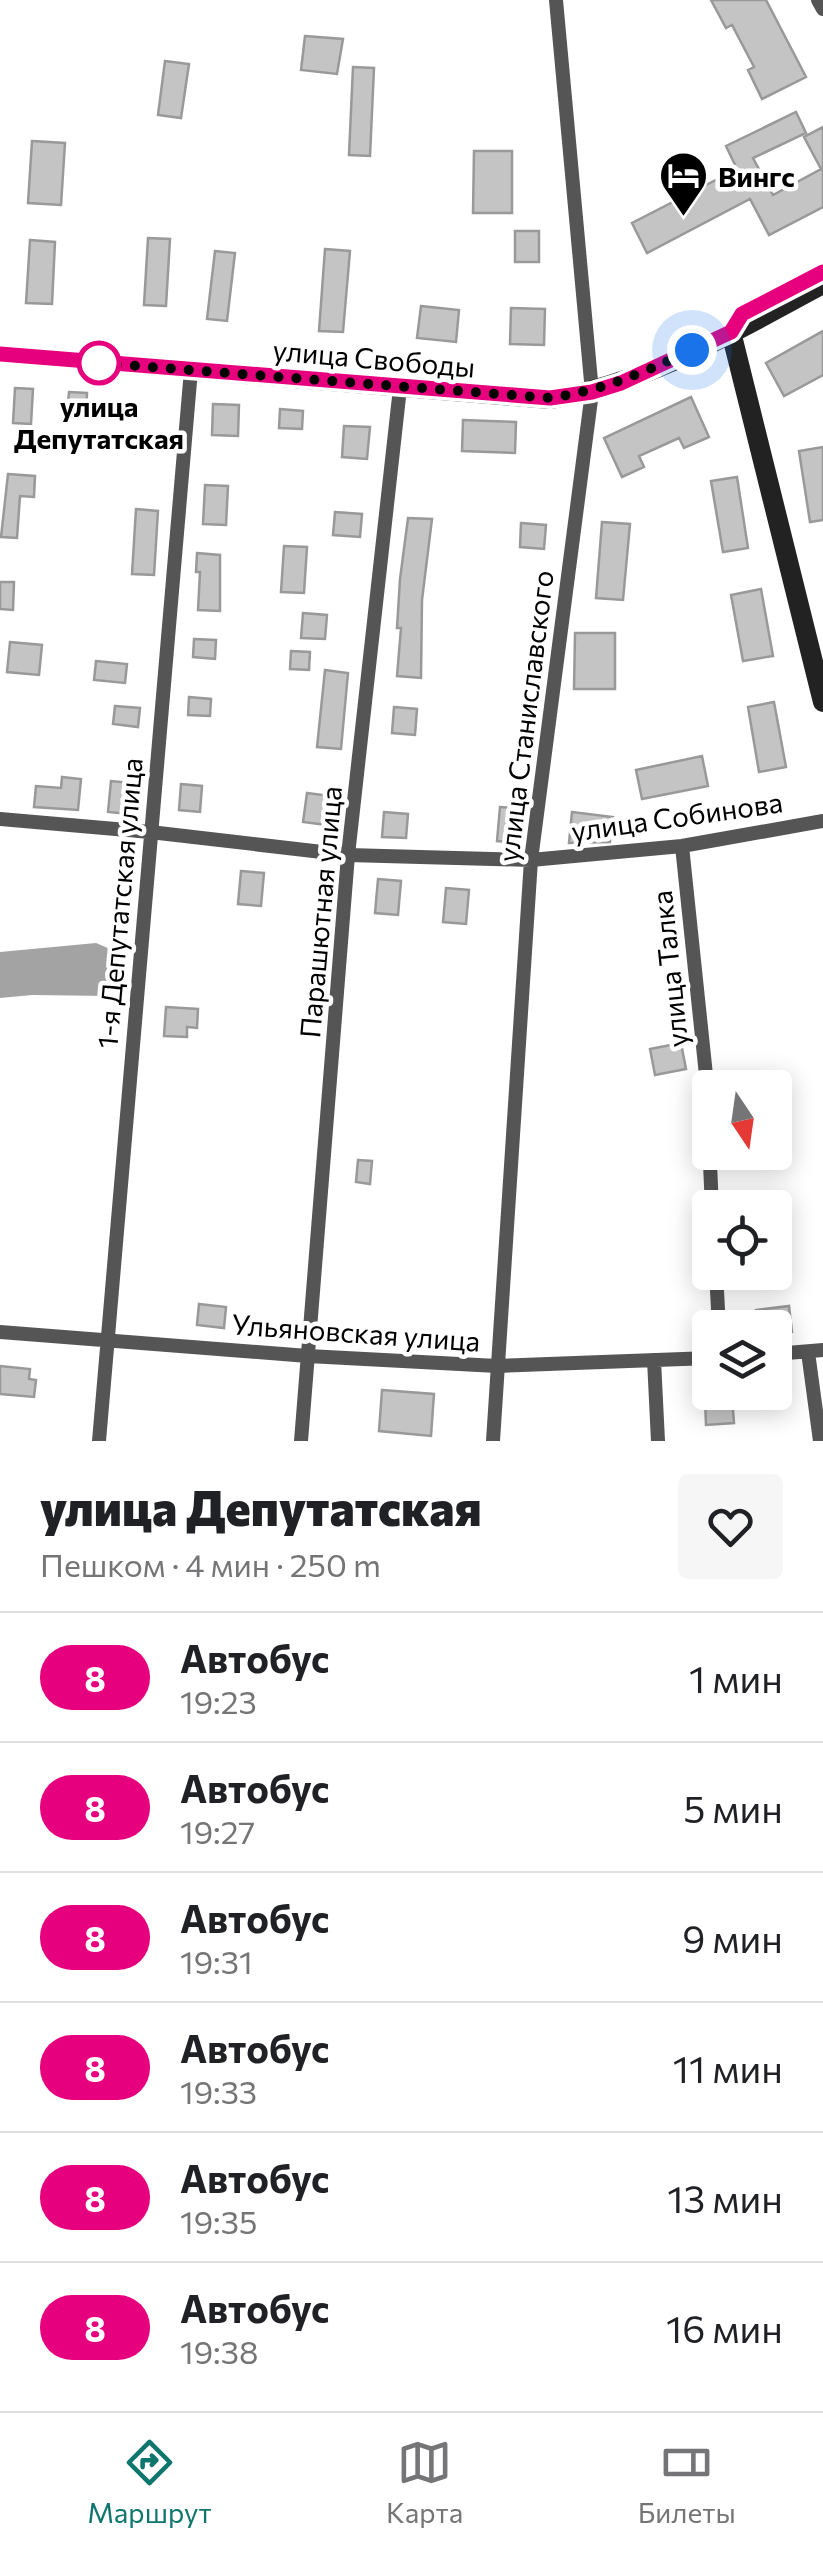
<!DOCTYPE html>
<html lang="ru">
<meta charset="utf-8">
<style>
:root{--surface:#fff;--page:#f6f6f6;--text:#202124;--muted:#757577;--line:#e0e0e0;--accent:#0f766e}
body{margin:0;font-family:Commissioner,sans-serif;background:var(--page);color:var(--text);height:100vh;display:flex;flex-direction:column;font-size:38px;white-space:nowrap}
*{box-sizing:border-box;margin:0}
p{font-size:32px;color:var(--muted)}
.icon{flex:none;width:55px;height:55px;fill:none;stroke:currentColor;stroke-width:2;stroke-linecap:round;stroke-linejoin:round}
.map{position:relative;height:1441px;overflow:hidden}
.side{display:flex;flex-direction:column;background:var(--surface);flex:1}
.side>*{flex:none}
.badge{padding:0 20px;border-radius:32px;font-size:35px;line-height:65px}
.needle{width:65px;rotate:167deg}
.buttons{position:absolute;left:692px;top:1070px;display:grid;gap:20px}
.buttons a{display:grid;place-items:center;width:100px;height:100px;border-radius:10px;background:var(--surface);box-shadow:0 5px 25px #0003;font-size:50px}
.you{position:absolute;width:50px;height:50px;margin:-25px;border:8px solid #fff;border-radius:50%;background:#1a73e8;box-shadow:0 0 0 15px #1a73e833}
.map>.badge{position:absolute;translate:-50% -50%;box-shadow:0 0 0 5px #fff}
.round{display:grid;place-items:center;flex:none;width:105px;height:105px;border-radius:10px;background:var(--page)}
.headline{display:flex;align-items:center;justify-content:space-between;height:170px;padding:0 40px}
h1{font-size:48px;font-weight:800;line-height:75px}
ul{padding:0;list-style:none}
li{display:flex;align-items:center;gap:30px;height:130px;padding:0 40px;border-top:2px solid var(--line)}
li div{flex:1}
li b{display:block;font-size:38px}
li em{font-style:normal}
li .badge{min-width:110px;font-weight:700;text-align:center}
.dock{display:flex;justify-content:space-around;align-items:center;height:140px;border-top:2px solid var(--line);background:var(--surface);font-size:28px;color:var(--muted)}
.dock a{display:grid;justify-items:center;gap:5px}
.dock .current{color:var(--accent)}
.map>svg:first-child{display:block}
.water{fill:#a3a3a3}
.building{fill:#c4c4c4;stroke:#999;stroke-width:2.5}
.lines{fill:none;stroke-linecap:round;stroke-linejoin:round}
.street{stroke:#555;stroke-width:14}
.secondary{stroke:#222;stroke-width:20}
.line-casing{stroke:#fff;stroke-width:22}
.line{stroke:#e6007e;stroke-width:15}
.walk{stroke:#000;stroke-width:10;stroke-dasharray:0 18}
.stop-dot{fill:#fff;stroke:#e6007e;stroke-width:5}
.labels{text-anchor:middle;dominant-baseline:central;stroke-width:9;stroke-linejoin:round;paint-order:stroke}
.poi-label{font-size:28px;font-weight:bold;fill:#000;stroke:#fff;text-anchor:start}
.street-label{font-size:28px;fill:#000;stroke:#fff}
.stop-label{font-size:28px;font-weight:bold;fill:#000;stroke:#fff}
</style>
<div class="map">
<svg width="823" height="1441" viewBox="0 0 823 1441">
<rect width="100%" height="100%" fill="#fff"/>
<!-- water -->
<path class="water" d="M96 943 117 952 115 985 108 996 32 995 0 998V952Z"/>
<!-- building -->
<path class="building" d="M711 0H766L806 77 762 99 748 70 754 67 732 25 726 28Z
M305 36 343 39 337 74 301 70Z
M165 61 189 64 181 118 158 115Z
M353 67 374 68 370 156 349 155Z
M796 112 806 133 753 158 773 195 821 169 804 137 823 127V207L769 235 750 199 647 253 632 223 737 169 726 146Z
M32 141 65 143 61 205 28 203Z
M474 151H512V213H473Z
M515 231H539V262H515Z
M148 238 170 239 166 306 144 305Z
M30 240 55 242 52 304 26 303Z
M325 249 350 251 343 332 319 331Z
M215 251 235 253 227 321 207 319Z
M421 306 459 310 456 342 417 338Z
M511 308 545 309 544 345 510 344Z
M823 331V375L784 396 766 363Z
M15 388 33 389 31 424 13 423Z
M69 392 87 393 86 415 67 414Z
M691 397 709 437 684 448 679 438 639 456 644 467 622 477 604 438Z
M213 404 239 405 238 436 212 435Z
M280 409 303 411 302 429 279 428Z
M463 420 516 422 515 453 462 451Z
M344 426 370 427 367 459 342 457Z
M823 447V520L810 522 799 451Z
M8 474 35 476 34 497 20 496 17 538 1 537Z
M737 477 748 548 723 552 711 481Z
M205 485 228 486 226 525 203 524Z
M136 509 158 511 154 575 132 574Z
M335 512 362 514 360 537 333 535Z
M408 518 432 519 422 600 421 678 397 676 401 628H397L400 579Z
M602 522 630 524 623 600 596 598Z
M521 523 546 525 544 549 520 547Z
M284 546 307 547 304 593 281 592Z
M197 553 220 555V611L198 610 200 572H196Z
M0 582H14L13 610 0 609Z
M761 589 773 656 743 661 731 595Z
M303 613 327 615 325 639 301 638Z
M575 633H615V689H574Z
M194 639 216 640 215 659 193 657Z
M10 642 42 645 39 675 7 672Z
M291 651 310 652 309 670 290 669Z
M96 661 127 664 125 683 94 680Z
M325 670 348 673 341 749 317 747Z
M189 697 211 699 210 716 188 715Z
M774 702 786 767 759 772 748 707Z
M115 706 140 708 138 727 113 724Z
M394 707 417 709 415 735 392 733Z
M702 756 708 786 642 799 636 770Z
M62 777 81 779 78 810 34 807 36 786 61 788Z
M111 781 131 783 128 814 108 812Z
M181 784 202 786 200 812 179 810Z
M307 793 331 796 327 825 303 822Z
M500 807 523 809 520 843 497 841Z
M384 812 408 814 406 838 382 837Z
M572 812 613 817 610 842 569 843Z
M241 871 264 873 261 906 238 904Z
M378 879 401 881 398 915 375 913Z
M446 888 469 890 466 924 443 922Z
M166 1007 198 1009 197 1028 187 1027V1037L164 1036Z
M681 1043 686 1069 655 1075 650 1049Z
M358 1160 372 1161 370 1184 356 1182Z
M199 1304 226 1307 224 1328 197 1325Z
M789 1306 792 1332 775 1334V1328H758L756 1310Z
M0 1366 30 1369 29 1379 36 1380 34 1397 0 1394Z
M382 1390 434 1394 431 1436 379 1431Z
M732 1397 734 1423 706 1425 705 1399Z"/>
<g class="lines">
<!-- street -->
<path class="street" d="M818 0 823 9
M0 819 150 832 348 855 531 860 682 846 823 821
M682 846 706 1075 712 1208
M716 1272 719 1328
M0 1332 308 1356 497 1366 710 1358
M808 1352 820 1441
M775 1354 823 1350
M654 1360 658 1441
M99 1441 191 370
M301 1441 348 855 400 388
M493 1441 531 860 592 392 556 0"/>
<!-- secondary -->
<path class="secondary" d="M731 332 823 702
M0 354 550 399C647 384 737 330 823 284"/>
</g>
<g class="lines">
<defs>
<path id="line" d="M0 354 550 398 592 392 621 383 731 332 742 314 823 272"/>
</defs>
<!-- line casing -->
<use href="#line" class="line-casing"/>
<!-- line -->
<use href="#line" class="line"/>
<!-- walk -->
<path class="walk" d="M99 363 550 398C604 390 643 373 692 350"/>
</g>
<!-- icons -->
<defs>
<symbol id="hotel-pin" viewBox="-11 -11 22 30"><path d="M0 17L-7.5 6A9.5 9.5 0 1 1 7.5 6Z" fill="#000" stroke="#fff"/><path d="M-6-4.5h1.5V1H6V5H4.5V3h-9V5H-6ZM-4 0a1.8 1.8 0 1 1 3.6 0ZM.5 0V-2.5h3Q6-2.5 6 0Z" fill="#fff"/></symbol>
</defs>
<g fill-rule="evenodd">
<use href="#hotel-pin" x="656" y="148" width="55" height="75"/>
</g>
<!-- markers -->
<circle class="stop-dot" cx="99" cy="363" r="20"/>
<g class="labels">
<!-- poi labels -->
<g class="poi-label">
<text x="718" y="176">Вингс</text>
</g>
<!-- street labels -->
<g class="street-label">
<text transform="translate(374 358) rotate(5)">улица Свободы</text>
<text transform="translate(525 716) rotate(-83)">улица Станиславского</text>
<text transform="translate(677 816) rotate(-8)">улица Собинова</text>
<text transform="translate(119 903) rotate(-85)">1-я Депутатская улица</text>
<text transform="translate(320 912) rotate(-85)">Парашютная улица</text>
<text transform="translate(669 969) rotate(-96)">улица Талка</text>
<text transform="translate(356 1332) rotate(4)">Ульяновская улица</text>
</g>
<!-- stop labels -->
<g class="stop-label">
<text x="99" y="406">улица<tspan x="99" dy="32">Депутатская</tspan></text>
</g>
</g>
</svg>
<div class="buttons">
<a><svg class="needle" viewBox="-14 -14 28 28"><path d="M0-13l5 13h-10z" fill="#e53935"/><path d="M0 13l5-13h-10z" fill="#757577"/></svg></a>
<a><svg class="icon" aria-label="locate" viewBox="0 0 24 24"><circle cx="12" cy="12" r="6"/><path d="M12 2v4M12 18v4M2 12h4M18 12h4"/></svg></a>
<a><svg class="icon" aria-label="layers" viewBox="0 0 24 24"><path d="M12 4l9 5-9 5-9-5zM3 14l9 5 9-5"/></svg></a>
</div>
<div class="you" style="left:692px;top:350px"></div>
</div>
<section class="side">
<div class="headline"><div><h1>улица Депутатская</h1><p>Пешком · 4 мин · 250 m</p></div><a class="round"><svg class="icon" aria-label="heart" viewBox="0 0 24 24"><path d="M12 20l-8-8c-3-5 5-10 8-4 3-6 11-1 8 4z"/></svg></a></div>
<ul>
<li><span class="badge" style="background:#e6007e;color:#fff">8</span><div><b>Автобус</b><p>19:23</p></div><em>1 мин</em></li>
<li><span class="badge" style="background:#e6007e;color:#fff">8</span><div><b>Автобус</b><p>19:27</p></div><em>5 мин</em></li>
<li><span class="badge" style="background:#e6007e;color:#fff">8</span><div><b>Автобус</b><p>19:31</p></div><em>9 мин</em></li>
<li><span class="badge" style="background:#e6007e;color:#fff">8</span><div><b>Автобус</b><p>19:33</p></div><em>11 мин</em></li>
<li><span class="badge" style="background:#e6007e;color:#fff">8</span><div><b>Автобус</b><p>19:35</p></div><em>13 мин</em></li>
<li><span class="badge" style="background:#e6007e;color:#fff">8</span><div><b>Автобус</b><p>19:38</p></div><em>16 мин</em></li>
</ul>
</section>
<nav class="dock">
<a class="current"><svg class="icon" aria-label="directions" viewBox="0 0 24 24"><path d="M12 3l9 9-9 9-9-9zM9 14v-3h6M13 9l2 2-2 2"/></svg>Маршрут</a>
<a><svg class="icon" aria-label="map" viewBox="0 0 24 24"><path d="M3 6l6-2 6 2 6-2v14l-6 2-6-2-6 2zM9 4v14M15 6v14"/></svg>Карта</a>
<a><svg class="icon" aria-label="tickets" viewBox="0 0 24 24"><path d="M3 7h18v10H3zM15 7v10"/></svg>Билеты</a>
</nav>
